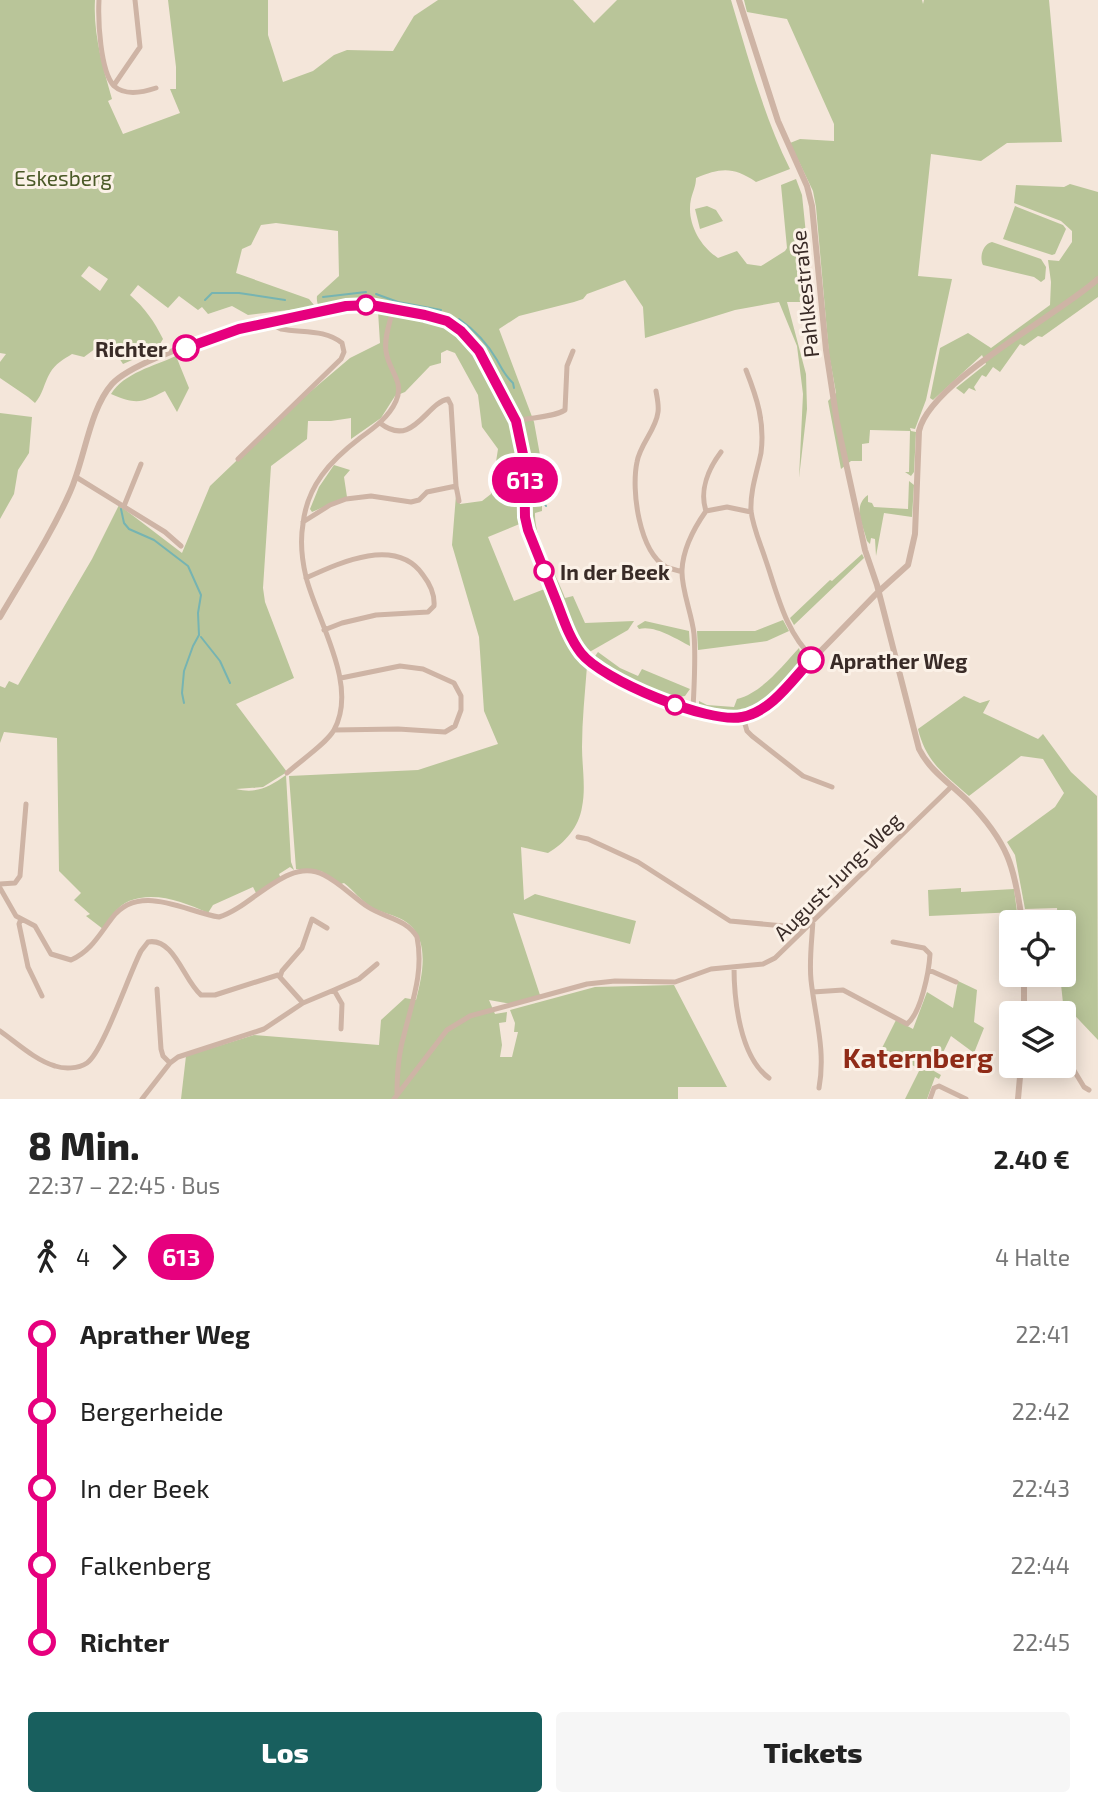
<!DOCTYPE html>
<html lang="de">
<meta charset="utf-8">
<style>
:root{--surface:#fff;--page:#f6f6f6;--text:#222;--muted:#767676;--accent:#185f5e}
body{margin:0;font-family:"Exo 2",sans-serif;background:var(--page);color:var(--text);height:100vh;display:flex;flex-direction:column;font-size:26px;white-space:nowrap}
*{box-sizing:border-box;margin:0}
p{font-size:23px;color:var(--muted)}
.icon{flex:none;width:38px;height:38px;fill:none;stroke:currentColor;stroke-width:2;stroke-linecap:round;stroke-linejoin:round}
.map{position:relative;height:1099px;overflow:hidden}
.side{display:flex;flex-direction:column;background:var(--surface);flex:1}
.side>*{flex:none}
.badge{padding:0 14px;border-radius:23px;font-size:24px;line-height:46px}
.fabs{position:absolute;left:999px;top:910px;display:grid;gap:14px}
.fabs a{display:grid;place-items:center;width:77px;height:77px;border-radius:7px;background:var(--surface);box-shadow:0 4px 18px #0003;font-size:35px}
.map>.badge{position:absolute;translate:-50% -50%;box-shadow:0 0 0 4px #fff}
.legs{display:flex;align-items:center;gap:10px;height:77px;padding:0 28px;font-size:23px}
.legs p{margin-inline-start:auto}
.head{display:flex;align-items:center;justify-content:space-between;height:119px;padding:0 28px}
h1{font-size:38px;font-weight:800;line-height:52px}
.action{display:flex;gap:14px;margin-top:auto;padding:14px 28px}
.action a{flex:1;height:80px;border-radius:7px;background:var(--accent);color:#fff;font-size:28px;font-weight:800;line-height:80px;text-align:center}
.action a+a{background:var(--page);color:var(--text)}
ul{padding:0 28px;list-style:none}
li{display:flex;align-items:center;gap:24px;height:77px;font-size:26px}
li i{display:grid;place-items:center;width:10px;height:100%;margin:0 9px;background:currentColor}
li i::after{content:'';width:18px;height:18px;margin:-9px;border:5px solid;border-radius:50%;background:var(--surface)}
li p{margin-inline-start:auto}
li:first-child i{background:linear-gradient(#0000 50%,currentColor 0)}
li:last-child i{background:linear-gradient(currentColor 50%,#0000 0)}
.map>svg:first-child{display:block}
.green{fill:#b9c599;fill-rule:evenodd}
.lines{fill:none;stroke-linecap:round;stroke-linejoin:round}
.stream{stroke:#76b4b2;stroke-width:2}
.minor{stroke:#ceb4a5;stroke-width:5}
.tertiary{stroke:#ceb4a5;stroke-width:6}
.line-1-casing{stroke:#fff;stroke-width:16}
.line-1{stroke:#e6007e;stroke-width:10}
.stop-1-dot{fill:#fff;stroke:#e6007e;stroke-width:3.5}
.labels{text-anchor:middle;dominant-baseline:central;stroke-width:6;stroke-linejoin:round;paint-order:stroke}
.park-label{font-size:21px;fill:#4b5a28;stroke:#fbf1e7}
.street-label{font-size:21px;fill:#392b27;stroke:#fbf1e7}
.stop-label{font-size:21px;font-weight:bold;fill:#392b27;stroke:#fbf1e7;text-anchor:start}
.district-label{font-size:28px;font-weight:bold;fill:#902b17;stroke:#fbf1e7}
</style>
<div class="map">
<svg width="1098" height="1099" viewBox="0 0 1098 1099">
<rect width="100%" height="100%" fill="#f4e6da"/>
<!-- green -->
<path class="green" d="M0 0H95C93 34 103 67 112 99L108 101 123 134 180 113 170 89H176V67L168 0H268V35L283 82 313 71 334 55 347 50 393 51 414 16 438 0H573L594 23 617 0H731C748 57 764 117 790 169L756 182C733 166 720 168 696 178 696 186 693 191 691 199 686 222 700 246 718 258L737 251 747 264 761 266 785 251 787 248 781 185 796 179 802 195 813 302H787L806 374 807 409 799 478 803 394 797 346 779 302 735 310 645 338 643 307 625 280 587 294 583 299 574 302 519 316 499 329 534 422 542 466 533 467 535 477 542 475V511L535 513C534 539 556 573 565 598L573 596 585 623 634 621 628 630 586 654 570 627 526 515 522 516V523L488 537 514 601 547 588 576 658 587 666C585 693 582 720 582 747 582 766 586 788 582 807 579 827 565 843 548 853L521 847 524 900 535 894 636 921 630 944 513 913 540 995 511 1004 489 1000 495 1014 507 1012 506 1022 499 1023 502 1045 500 1057H512L518 1032H514L515 1023 510 1010 595 987 674 985 727 1087H678V1099H181L186 1056 254 1035 379 1045 381 1020 405 998 416 1000C423 973 431 936 403 920 394 915 383 913 373 908 361 901 354 891 344 883L341 884 321 871 296 869 289 776 418 770 498 744 484 711 479 637 452 545 456 495 460 504 482 501 491 494 498 449 482 427 478 395 455 353 447 350 441 353V363L430 366 405 392 395 396 381 418 351 439V418L331 421H308L307 439 271 466 263 588 265 602 294 678 236 704 287 772 263 787 236 789C257 794 269 787 286 775L291 862 294 870 290 867 279 874 281 879 257 895 253 887 213 905 208 913C184 902 155 891 129 901 117 906 110 918 103 929L86 916 90 914 74 900 81 893 59 871 57 738 4 732 0 743V686L5 688 9 681 18 685 92 559 119 505 182 553 210 486 297 403 350 358 380 343 378 311 326 315C320 310 316 304 317 296L339 276 338 231 276 223 261 225 251 245 242 249 236 273 309 299 314 305 313 307 248 315 232 306 208 314 202 307 198 310 179 296 168 308 138 285 130 295C145 308 154 321 163 339L157 349 123 364 107 340 84 357 72 354C64 359 55 364 50 373 44 383 43 394 35 403L28 397 0 378V362L6 354 0 353ZM89 266 108 279 100 291 81 276Z
M744 0H922L923 4 924 0H1049L1062 142 1007 143 981 161 931 154 918 276 952 279 926 400 915 429 910 428 911 431 916 432 914 472 911 476 905 472H909L910 431 870 430 869 443 862 444V461H851L841 469 828 401 836 393 829 354 816 207 813 191 790 143 800 139 834 141V124L787 19 747 12Z
M1070 184 1098 192V297L1042 337 1038 336 1024 346 1020 344 1000 372 993 367 986 377 982 375 974 387 976 391 969 388 964 394 956 388 986 364 982 355 933 400 930 398 940 348 968 333 991 348 1050 305 1051 282 1048 260 1059 261 1072 242V231L1061 221 1014 203 1016 185 1064 187Z
M707 206 716 210 723 221 700 229 695 209Z
M1015 206 1063 225 1066 229 1055 254 1052 255 1003 239Z
M992 242 1041 259 1046 267 1045 279 1041 282 1034 277 983 265C979 257 983 244 992 242Z
M176 356 189 388 177 412 165 391C141 403 137 405 111 394 124 373 154 366 176 356Z
M0 413 32 417 29 453 18 470 14 494 0 519Z
M334 465 350 470 344 477 347 497 312 512 310 509 319 487Z
M909 481 914 485 912 517 884 513 876 556 875 539 871 538 870 544 867 541C863 525 852 506 868 495V502L872 503 874 507 908 509Z
M862 554 864 558 794 625 790 618 830 580 832 581Z
M783 620 789 631 767 641 698 650 697 631H755Z
M645 621 689 631 690 646C676 639 655 625 639 629L637 626Z
M799 648 801 655 798 662 801 667C768 702 751 724 699 710V701L707 705 734 707 737 699C762 693 782 666 799 648Z
M598 652 620 668 638 676 642 669 690 689 685 696 677 697 685 702 681 704 657 695 599 665 593 659Z
M964 696 980 703 990 700 983 713 1038 739 1043 734 1071 772 1097 796 1098 1040 1063 1003 1060 975H1064V922H1058L1057 908 1025 909 1015 855 1007 842 1055 807 1064 793 1043 759 1021 756 969 796C944 774 926 762 918 729Z
M961 888V892L1014 889 1017 912 929 916 928 890Z
M958 981 977 990 974 1022 984 1028 974 1053 951 1036 934 1071 941 1075 939 1079 935 1077 927 1099H905L920 1069 881 1050 896 1020 913 1029 927 992 953 1008Z"/>
<g class="lines">
<!-- stream -->
<path class="stream" d="M376 294 398 302 441 310
M323 297 366 292
M205 300 212 293H239L285 300
M459 319C475 330 487 343 497 360 502 369 505 376 513 383L514 388
M537 481 541 499 546 506
M121 509 124 523 129 529 154 540 188 566 201 595 198 613 199 635 193 646 184 671 182 693 184 703
M201 637 220 661 230 683"/>
<!-- minor -->
<path class="minor" d="M99 0C98 20 100 71 114 86 125 96 144 92 156 88
M114 85 140 47 135 0
M746 370C757 398 765 422 761 453 757 472 750 491 751 511 753 527 760 543 765 558 777 592 785 632 813 658
M656 391C657 397 659 405 658 412 656 430 640 444 637 462 631 490 639 551 666 567 671 569 677 570 682 572
M516 421C531 417 552 418 565 410L567 366 573 351
M380 423C413 449 426 403 448 399L451 405 456 486 459 501
M238 459 341 359 344 352 342 343C325 329 302 333 281 329L277 327 275 320
M76 477 165 532 181 546
M124 506 141 464
M706 511C699 490 709 468 721 452
M303 522 330 505 346 499 371 496 411 502 419 500 427 492 456 486
M306 578C339 563 396 536 423 575 430 584 435 594 434 606L428 612 376 615 342 623 324 630
M693 710C694 685 696 660 694 634 692 614 681 589 682 570 683 549 694 528 706 511L727 507 751 512
M743 717 747 731 752 736 803 776 832 787
M334 730 398 729 445 732 455 726 461 710V696L454 683 423 669 400 666 341 678
M287 773C300 761 326 744 334 730 359 685 317 621 306 577 302 560 300 541 303 524 307 486 330 461 360 438 374 428 389 417 396 401 405 381 388 370 386 351 384 337 390 323 393 309
M578 837 588 839 638 862 730 921 806 928
M0 884 15 883 20 876 26 804
M0 888 16 916 35 926 51 954 71 960C91 951 99 935 112 918 139 882 186 912 219 917 253 907 287 856 324 875 340 883 353 897 368 907 385 918 406 919 417 937 424 972 412 1002 404 1035 398 1055 397 1074 397 1095
M21 919 19 924 28 967 42 996
M813 920C812 940 809 960 811 980 815 1017 826 1050 819 1088
M734 967C734 1000 740 1057 769 1078
M929 970 956 982
M280 977 282 971 302 948 312 919 327 928
M157 989 161 1049 163 1056 170 1063
M334 990 359 979 377 964
M813 992 843 990 907 1024C921 1013 929 972 930 954L924 948 893 942
M303 1003 334 990 342 1004 341 1029
M0 1031C17 1043 35 1060 55 1066 64 1069 78 1069 87 1063 103 1052 129 974 141 951L148 942C174 937 184 981 201 995H215L278 975 303 1003 264 1029 178 1057 170 1063 142 1099
M1064 1054 1084 1087 1089 1090
M394 1099 447 1030 470 1016 587 984 615 981 675 982 711 969 763 964 775 958 952 786
M930 1099 934 1088 939 1086 966 1099"/>
<!-- tertiary -->
<path class="tertiary" d="M739 0 778 121 807 186 812 206 826 350 837 422 865 550 877 585 919 749C930 771 950 783 967 800 1008 842 1015 867 1022 922
M0 617C24 576 51 535 70 492 85 459 89 410 112 384 142 351 311 305 358 305 388 304 447 315 468 337 495 366 520 422 524 461 527 484 523 507 528 530 539 557 549 584 560 610 566 625 571 642 581 654 602 680 711 726 744 717 756 714 766 705 776 697L877 593 908 565 915 534 919 431C930 382 1057 316 1098 279
M1024 975V1013
M1018 1099 1021 1066"/>
</g>
<g class="lines">
<defs>
<path id="line-1" d="M186 348 239 329 346 306 371 305 425 315 447 321 461 331 479 351 516 421 524 459 525 517 528 530C538 555 548 580 558 605 564 621 570 639 581 653 602 680 708 724 742 717 771 712 792 680 811 660"/>
</defs>
<!-- line-1 casing -->
<use href="#line-1" class="line-1-casing"/>
<!-- line-1 -->
<use href="#line-1" class="line-1"/>
</g>
<!-- markers -->
<g class="stop-1-dot">
<circle cx="366" cy="305" r="9"/>
<circle cx="186" cy="348" r="12"/>
<circle cx="544" cy="571" r="9"/>
<circle cx="811" cy="660" r="12"/>
<circle cx="675" cy="705" r="9"/>
</g>
<g class="labels">
<!-- park labels -->
<g class="park-label">
<text x="63" y="177">Eskesberg</text>
</g>
<!-- street labels -->
<g class="street-label">
<text transform="translate(804 294) rotate(-96)">Pahlkestraße</text>
<text transform="translate(837 876) rotate(-45)">August-Jung-Weg</text>
</g>
<!-- stop labels -->
<g class="stop-label">
<text x="167" y="348" text-anchor="end">Richter</text>
<text x="560" y="571">In der Beek</text>
<text x="830" y="660">Aprather Weg</text>
</g>
<!-- district labels -->
<g class="district-label">
<text x="918" y="1057">Katernberg</text>
</g>
</g>
</svg>
<div class="fabs">
<a><svg class="icon" aria-label="locate" viewBox="0 0 24 24"><circle cx="12" cy="12" r="6"/><path d="M12 2v4M12 18v4M2 12h4M18 12h4"/></svg></a>
<a><svg class="icon" aria-label="layers" viewBox="0 0 24 24"><path d="M12 4l9 5-9 5-9-5zM3 14l9 5 9-5"/></svg></a>
</div>
<b class="badge" style="left:525px;top:480px;background:#e6007e;color:#fff">613</b>
</div>
<section class="side">
<div class="head"><div><h1>8 Min.</h1><p>22:37 – 22:45 · Bus</p></div><b>2.40 €</b></div>
<div class="legs"><svg class="icon" aria-label="walk" viewBox="0 0 24 24"><circle cx="13" cy="4" r="2"/><path d="M13 8l-2 6 4 7M11 14l-3 7M7 12l3-4h3l4 4"/></svg>4<svg class="icon" aria-label="forward" viewBox="0 0 24 24"><path d="M9 5l7 7-7 7"/></svg><b class="badge" style="background:#e6007e;color:#fff">613</b><p>4 Halte</p></div>
<ul>
<li><i style="color:#e6007e"></i><b>Aprather Weg</b><p>22:41</p></li>
<li><i style="color:#e6007e"></i><span>Bergerheide</span><p>22:42</p></li>
<li><i style="color:#e6007e"></i><span>In der Beek</span><p>22:43</p></li>
<li><i style="color:#e6007e"></i><span>Falkenberg</span><p>22:44</p></li>
<li><i style="color:#e6007e"></i><b>Richter</b><p>22:45</p></li>
</ul>
<div class="action"><a>Los</a><a>Tickets</a></div>
</section>
